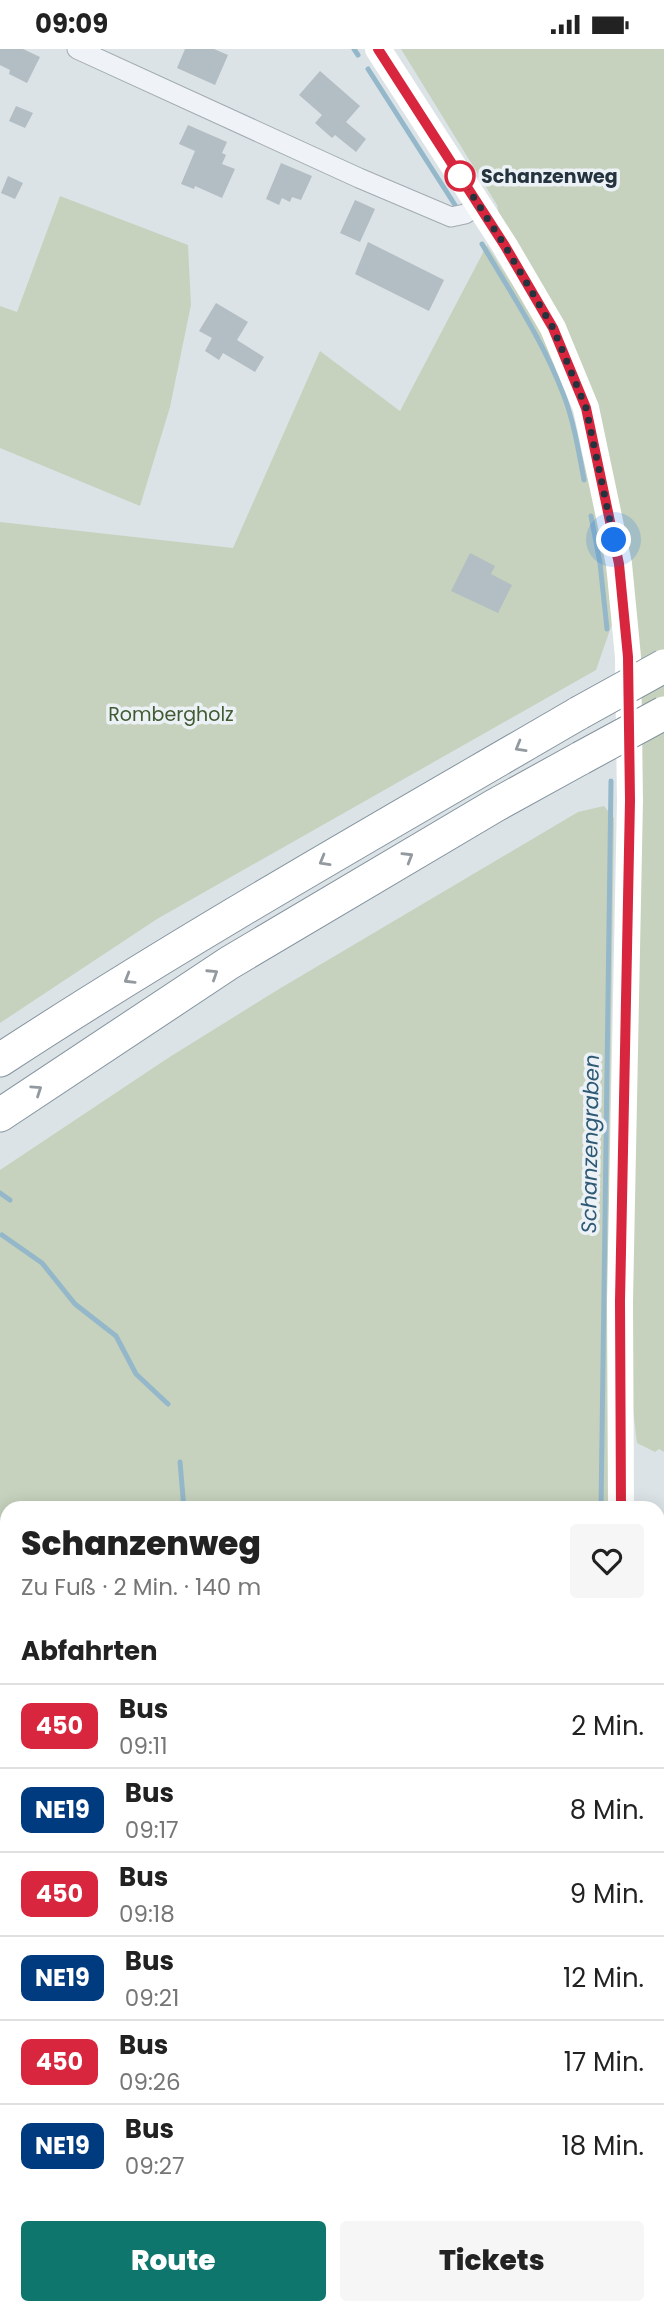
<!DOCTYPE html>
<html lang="de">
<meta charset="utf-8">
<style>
:root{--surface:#fff;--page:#f6f6f6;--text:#222;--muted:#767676;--line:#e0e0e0;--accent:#0f766e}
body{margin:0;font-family:Poppins,sans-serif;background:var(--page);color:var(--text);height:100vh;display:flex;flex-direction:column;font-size:26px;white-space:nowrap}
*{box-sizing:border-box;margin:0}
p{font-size:23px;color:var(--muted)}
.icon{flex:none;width:38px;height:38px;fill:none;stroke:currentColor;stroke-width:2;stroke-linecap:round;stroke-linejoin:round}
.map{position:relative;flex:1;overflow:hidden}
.sheet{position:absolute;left:0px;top:1452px;width:665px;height:814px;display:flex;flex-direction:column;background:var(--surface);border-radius:21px 21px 0 0;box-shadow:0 4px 18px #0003}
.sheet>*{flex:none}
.badge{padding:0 14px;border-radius:10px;font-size:24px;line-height:46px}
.you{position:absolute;width:35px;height:35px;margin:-18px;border:5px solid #fff;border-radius:50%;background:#1a73e8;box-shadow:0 0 0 10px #1a73e833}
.map>.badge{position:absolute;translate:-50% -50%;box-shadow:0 0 0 4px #fff}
h2{padding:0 21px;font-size:26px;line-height:63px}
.round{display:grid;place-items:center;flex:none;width:74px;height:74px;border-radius:7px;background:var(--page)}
.overview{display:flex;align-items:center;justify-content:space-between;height:119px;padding:0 21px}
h1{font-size:33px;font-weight:800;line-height:52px}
.action{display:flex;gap:14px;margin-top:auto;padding:14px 21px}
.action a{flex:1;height:80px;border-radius:7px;background:var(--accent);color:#fff;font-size:28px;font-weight:800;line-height:80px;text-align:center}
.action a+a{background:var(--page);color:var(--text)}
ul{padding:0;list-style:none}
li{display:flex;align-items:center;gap:21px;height:84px;padding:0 21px;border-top:2px solid var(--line)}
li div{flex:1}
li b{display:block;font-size:26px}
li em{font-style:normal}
li .badge{min-width:77px;font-weight:700;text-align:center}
.status{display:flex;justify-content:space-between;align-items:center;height:49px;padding:0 35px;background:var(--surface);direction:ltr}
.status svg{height:19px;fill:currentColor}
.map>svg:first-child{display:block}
.green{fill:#c6d2bd}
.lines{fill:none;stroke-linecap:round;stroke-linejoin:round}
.stream{stroke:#94b8ca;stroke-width:5}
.building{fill:#b3bdc4}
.street-casing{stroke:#a1abb1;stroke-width:21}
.highway-casing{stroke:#83939f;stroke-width:35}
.street{stroke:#eff2f6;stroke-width:19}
.secondary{stroke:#fff;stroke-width:26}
.highway{stroke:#fff;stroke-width:33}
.highway-bridge-casing{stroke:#83939f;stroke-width:35;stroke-linecap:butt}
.highway-bridge{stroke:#fff;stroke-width:33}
.oneway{stroke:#92999f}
.line-casing{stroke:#fff;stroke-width:16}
.line{stroke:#d7263d;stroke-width:10}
.walk{stroke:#25333f;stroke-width:7;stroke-dasharray:0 12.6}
.stop-dot{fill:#fff;stroke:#d7263d;stroke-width:3.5}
.labels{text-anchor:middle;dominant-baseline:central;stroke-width:7;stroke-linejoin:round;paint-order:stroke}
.stop-label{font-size:19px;font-weight:bold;fill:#25333f;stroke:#ecf1f5;text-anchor:start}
.park-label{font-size:19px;fill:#405b32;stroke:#ecf1f5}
.water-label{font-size:21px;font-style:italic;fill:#2d5975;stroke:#ecf1f5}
</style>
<div class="status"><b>09:09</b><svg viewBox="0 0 49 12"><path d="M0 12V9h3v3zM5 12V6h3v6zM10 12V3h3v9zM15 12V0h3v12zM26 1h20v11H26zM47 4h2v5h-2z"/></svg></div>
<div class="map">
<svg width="664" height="2265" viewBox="0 0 664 2265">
<rect width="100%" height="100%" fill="#dce3e7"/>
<!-- green -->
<path class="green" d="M401 0H664V1403L659 1400 655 1403 637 1394 620 1252 628 608 586 359 505 197 497 156Z
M60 147 188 196 191 256 170 358 140 457 0 399V257L17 263Z
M487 196 536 272 566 344 597 464 608 529 612 575 596 621 157 870 0 974V473L233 499 320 302 400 362Z
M604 757 614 769 608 1222 610 1459 7 1460V1675L0 1670V1121L168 1009 279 940 578 763Z
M664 2067V2238L658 2237V2068Z"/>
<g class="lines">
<!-- stream -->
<path class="stream" d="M354 0 358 6
M368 20 455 156
M482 195C511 244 544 293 564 347 574 373 579 404 584 431
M591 467 600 514 607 580
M0 1144 10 1151
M2 1186 42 1214 75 1255 116 1287 136 1325 168 1355
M180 1413 184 1460
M601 1460 611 732"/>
</g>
<!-- building -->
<path class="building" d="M0 0H23L40 8 27 34 9 25 10 21 0 16Z
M185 0H214L228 6 215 36 177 19Z
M320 22 360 57 346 73 366 90 356 103 335 86 332 89 315 74 322 66 299 46Z
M16 57 33 64 25 79 9 72Z
M188 76 227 93 222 104 226 106 222 115 235 120 222 149 195 137 194 140 181 135 195 102 179 95Z
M281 114 312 127 301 151 292 148 290 153 282 149 279 156 266 150Z
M8 127 23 134 15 150 1 144Z
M355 151 375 160 360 193 340 184Z
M368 193 444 231 429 262 355 225Z
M216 254 248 273 237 291 264 308 255 323 223 304 219 311 205 302 212 289 199 282Z
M470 504 495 517 491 525 512 536 498 564 451 542Z"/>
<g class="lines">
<defs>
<path id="street" d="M77 0 359 129 451 168 465 165 478 157
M658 1566 664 1568
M0 2060 7 2063"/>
<path id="highway" d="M0 1011C188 888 385 777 579 664
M0 1066 229 914 494 757 581 709"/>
</defs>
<!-- street casing -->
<use href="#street" class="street-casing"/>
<!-- highway casing -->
<use href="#highway" class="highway-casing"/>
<!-- street -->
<use href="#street" class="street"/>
<!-- secondary -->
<path class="secondary" d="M378 0 505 197 553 279 586 359 619 515 628 608 630 751 620 1252 621 1460
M615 2259 616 2265"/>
<!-- highway -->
<use href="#highway" class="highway"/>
<defs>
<path id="highway-bridge" d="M579 664 664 617
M581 709 664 664"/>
</defs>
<!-- highway-bridge casing -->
<use href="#highway-bridge" class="highway-bridge-casing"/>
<!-- highway-bridge -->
<use href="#highway-bridge" class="highway-bridge"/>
</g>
<!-- one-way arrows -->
<defs><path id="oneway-chevron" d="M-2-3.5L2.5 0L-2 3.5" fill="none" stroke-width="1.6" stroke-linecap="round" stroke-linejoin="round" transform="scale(1.75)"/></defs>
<g class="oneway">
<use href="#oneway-chevron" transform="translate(520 698) rotate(150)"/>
<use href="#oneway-chevron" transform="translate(408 808) rotate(-31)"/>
<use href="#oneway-chevron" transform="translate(324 812) rotate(150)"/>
<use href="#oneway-chevron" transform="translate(213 925) rotate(-33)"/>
<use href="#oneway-chevron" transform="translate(129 930) rotate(149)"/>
<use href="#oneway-chevron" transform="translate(37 1041) rotate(-34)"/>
</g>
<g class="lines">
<defs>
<path id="line" d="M378 0 505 197 553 279 586 359 619 515 628 608 630 751 620 1252 621 1460"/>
</defs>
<!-- line casing -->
<use href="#line" class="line-casing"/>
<!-- line -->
<use href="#line" class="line"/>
<!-- walk -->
<path class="walk" d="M460 127 505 197 553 279 586 359 614 491"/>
</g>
<!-- markers -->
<circle class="stop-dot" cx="460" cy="127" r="14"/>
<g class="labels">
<!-- stop labels -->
<g class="stop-label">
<text x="481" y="127">Schanzenweg</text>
</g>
<!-- park labels -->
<g class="park-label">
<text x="171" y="665">Rombergholz</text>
</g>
<!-- water labels -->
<g class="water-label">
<text transform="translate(590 1095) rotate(-89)">Schanzengraben</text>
</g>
</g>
</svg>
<div class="you" style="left:614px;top:491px"></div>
<section class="sheet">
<div class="overview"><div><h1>Schanzenweg</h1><p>Zu Fuß · 2 Min. · 140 m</p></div><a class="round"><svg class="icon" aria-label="heart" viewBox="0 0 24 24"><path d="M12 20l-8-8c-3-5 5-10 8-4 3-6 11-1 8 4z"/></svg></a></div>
<h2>Abfahrten</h2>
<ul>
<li><span class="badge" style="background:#d7263d;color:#fff">450</span><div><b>Bus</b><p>09:11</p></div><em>2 Min.</em></li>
<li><span class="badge" style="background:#003b80;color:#fff">NE19</span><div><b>Bus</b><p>09:17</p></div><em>8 Min.</em></li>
<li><span class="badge" style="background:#d7263d;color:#fff">450</span><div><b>Bus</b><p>09:18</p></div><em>9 Min.</em></li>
<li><span class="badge" style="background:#003b80;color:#fff">NE19</span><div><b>Bus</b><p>09:21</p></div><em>12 Min.</em></li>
<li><span class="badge" style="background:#d7263d;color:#fff">450</span><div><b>Bus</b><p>09:26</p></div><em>17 Min.</em></li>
<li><span class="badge" style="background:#003b80;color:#fff">NE19</span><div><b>Bus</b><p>09:27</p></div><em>18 Min.</em></li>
</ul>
<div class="action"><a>Route</a><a>Tickets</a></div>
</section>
</div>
